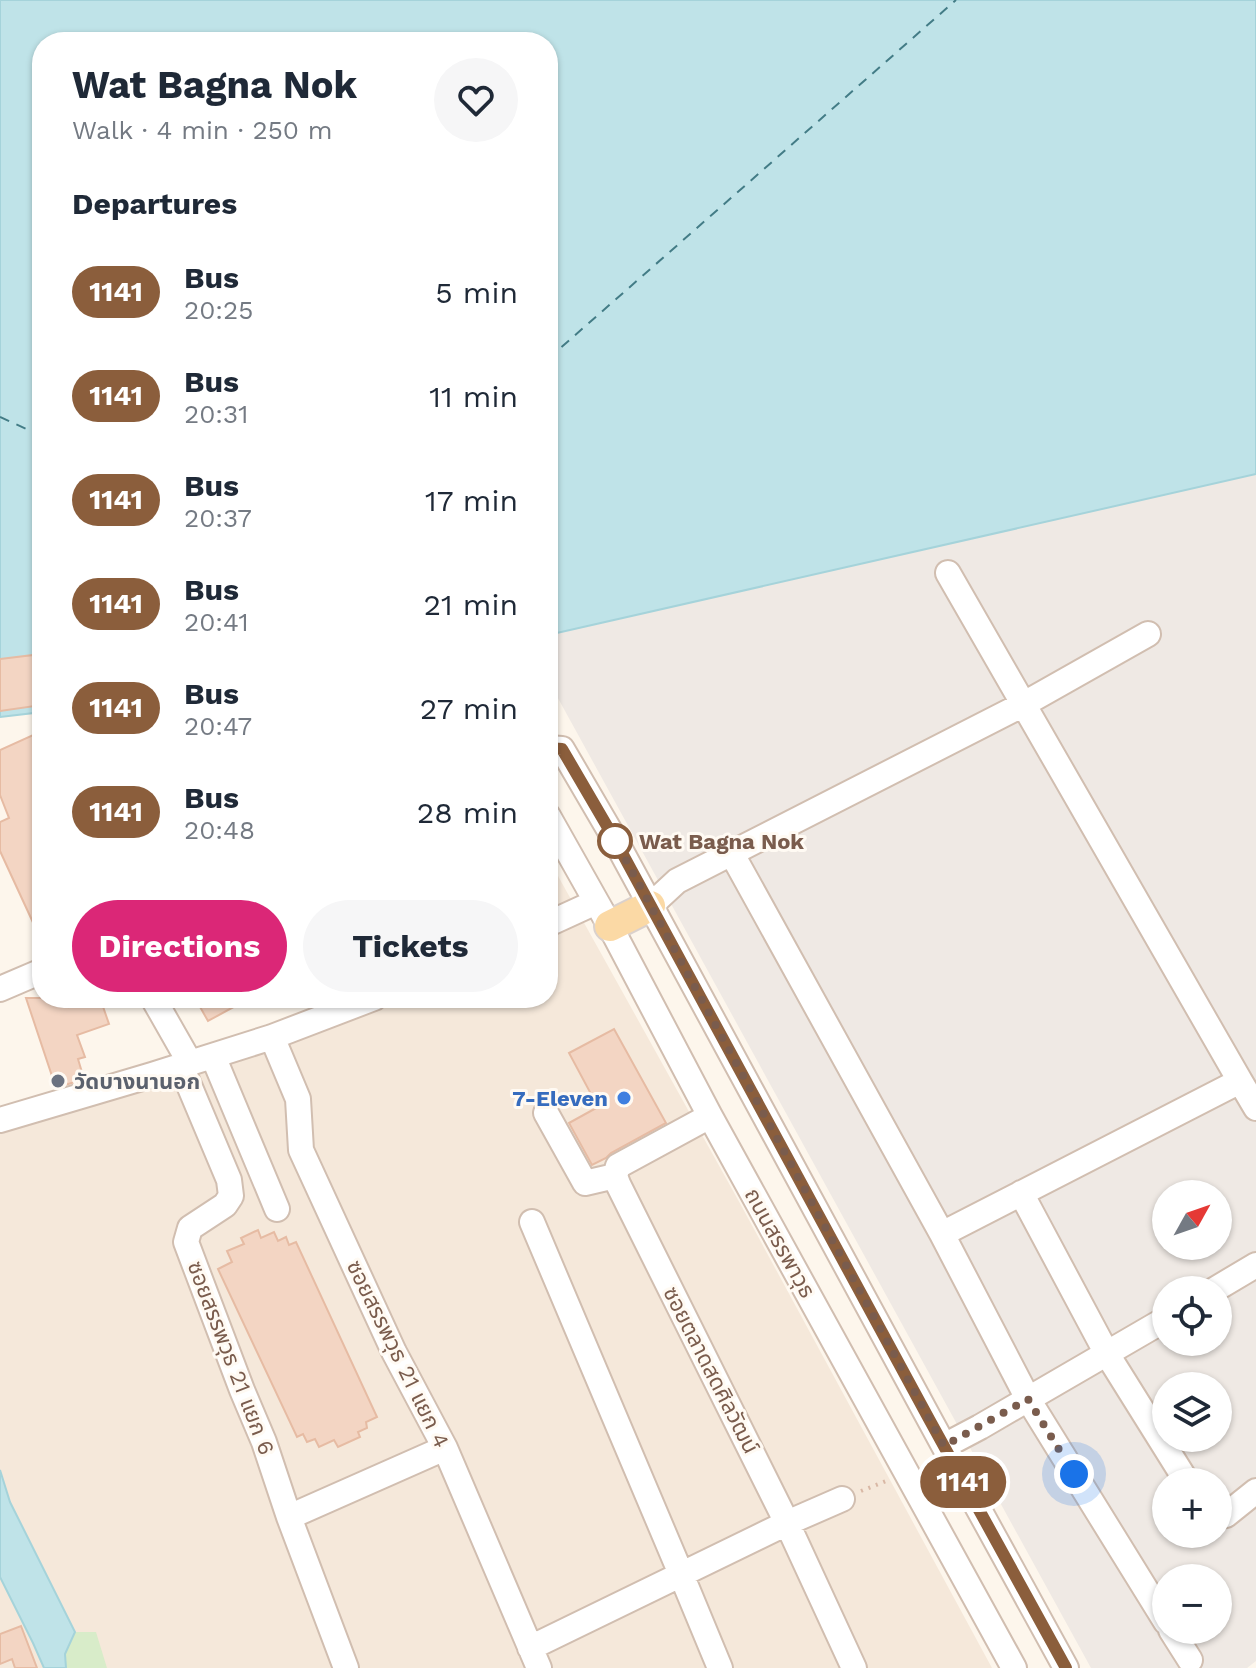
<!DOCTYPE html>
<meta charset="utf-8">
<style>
:root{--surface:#fff;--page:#f6f6f7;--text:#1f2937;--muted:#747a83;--accent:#db2777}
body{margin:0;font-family:"Work Sans","Noto Sans Thai",sans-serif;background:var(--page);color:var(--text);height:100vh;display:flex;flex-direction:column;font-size:30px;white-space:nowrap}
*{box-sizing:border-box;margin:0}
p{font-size:26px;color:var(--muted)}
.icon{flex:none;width:44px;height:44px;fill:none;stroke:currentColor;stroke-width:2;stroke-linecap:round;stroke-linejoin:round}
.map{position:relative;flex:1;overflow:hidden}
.sheet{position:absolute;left:32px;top:32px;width:526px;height:976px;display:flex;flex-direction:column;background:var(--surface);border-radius:32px;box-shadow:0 2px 6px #0004}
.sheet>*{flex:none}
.badge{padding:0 16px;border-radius:26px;font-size:28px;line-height:52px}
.needle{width:52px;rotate:50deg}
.tools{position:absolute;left:1152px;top:1180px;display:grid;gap:16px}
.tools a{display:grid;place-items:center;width:80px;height:80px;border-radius:50%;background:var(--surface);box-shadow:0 2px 6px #0004;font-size:40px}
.you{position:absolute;width:40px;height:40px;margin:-20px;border:6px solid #fff;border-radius:50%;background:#1a73e8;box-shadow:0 0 0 12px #1a73e833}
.map>.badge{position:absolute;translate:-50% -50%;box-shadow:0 0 0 4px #fff}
h2{padding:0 40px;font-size:30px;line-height:72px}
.round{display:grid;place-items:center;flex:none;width:84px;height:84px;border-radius:42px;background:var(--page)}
.overview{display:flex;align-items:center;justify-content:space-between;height:136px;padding:0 40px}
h1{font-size:38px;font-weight:700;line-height:60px}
.action{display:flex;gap:16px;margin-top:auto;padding:16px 40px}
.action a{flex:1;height:92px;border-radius:48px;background:var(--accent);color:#fff;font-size:32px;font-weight:700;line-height:92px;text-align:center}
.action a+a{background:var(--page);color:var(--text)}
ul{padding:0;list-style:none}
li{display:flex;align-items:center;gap:24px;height:104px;padding:0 40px}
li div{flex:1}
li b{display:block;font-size:30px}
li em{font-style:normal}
li .badge{min-width:88px;font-weight:700;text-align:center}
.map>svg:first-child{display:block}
.residential{fill:#f5e8da}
.industrial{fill:#efe9e4;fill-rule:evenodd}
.green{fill:#d8ecc9}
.water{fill:#bfe3e8;stroke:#a5d3da;stroke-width:2}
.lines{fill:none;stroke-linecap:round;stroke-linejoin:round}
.ferry{stroke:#437c86;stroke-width:2;stroke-dasharray:10 8;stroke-linecap:butt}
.building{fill:#f3d5c3;stroke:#e6bba3;stroke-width:2}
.minor-casing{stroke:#d1beb0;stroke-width:28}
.major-casing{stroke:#dad1cd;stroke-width:34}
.path{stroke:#d9b8a5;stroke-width:4;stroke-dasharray:2 6;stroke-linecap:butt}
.minor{stroke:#fff;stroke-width:24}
.major{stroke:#fbd9a5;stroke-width:30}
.line-casing{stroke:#fff;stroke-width:18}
.line{stroke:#8b5e3c;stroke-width:12}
.walk{stroke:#7a5c4d;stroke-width:8;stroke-dasharray:0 14.4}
.stop-dot{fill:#fff;stroke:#8b5e3c;stroke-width:4}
.worship-dot{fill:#6b7280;stroke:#fffaf3;stroke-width:3}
.shop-dot{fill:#3f7fe0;stroke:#fffaf3;stroke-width:3}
.labels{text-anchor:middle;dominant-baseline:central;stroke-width:6;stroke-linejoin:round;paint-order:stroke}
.stop-label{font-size:22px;font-weight:bold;fill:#7a5c4d;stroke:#fffaf3;text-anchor:start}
.worship-label{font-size:22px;font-weight:bold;fill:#5b616d;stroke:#fffaf3;text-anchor:start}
.shop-label{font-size:22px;font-weight:bold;fill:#366cbe;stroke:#fffaf3;text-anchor:end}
.street-label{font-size:22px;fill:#7a5c4d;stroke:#fffaf3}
</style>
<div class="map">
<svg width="1256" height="1668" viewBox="0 0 1256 1668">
<rect width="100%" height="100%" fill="#fdf6ec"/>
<!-- residential -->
<path class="residential" d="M548 858 742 1207 992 1668H91L75 1632 10 1502 0 1470V1128L317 1032 401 998H548Z
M0 1577 33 1643 44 1668H0Z"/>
<!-- industrial -->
<path class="industrial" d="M1256 474V1661L1247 1668H1091L548 680V635ZM1166 1194H1218V1246H1166ZM1166 1290H1218V1342H1166ZM1166 1386H1218V1438H1166ZM1166 1482H1218V1534H1166ZM1166 1578H1218V1630H1166Z"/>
<!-- green -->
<path class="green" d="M75 1632H96L107 1668H66L65 1654Z"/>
<!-- water -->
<path class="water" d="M0 0H1256V474L548 635V42H42V712L0 717Z
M0 1470 10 1502 75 1632 65 1654 66 1668H44L33 1643 0 1577Z"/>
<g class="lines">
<!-- ferry -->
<path class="ferry" d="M548 359 956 0
M0 417 42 436"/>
</g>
<!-- building -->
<path class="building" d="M42 654V705L0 711V659Z
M42 731V942L0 851V822L9 818 0 795V750Z
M26 998H66L69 1007 100 998 109 1024 77 1035 85 1057 78 1059 84 1079 56 1088Z
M195 998H250L208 1021Z
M614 1029 666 1123 611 1153 606 1158 592 1165 569 1123 598 1107 569 1053Z
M258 1230 261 1238 274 1232 278 1241 286 1237 289 1245 296 1242 377 1417 366 1422 367 1428 358 1432 360 1437 338 1447 334 1440 319 1447 315 1439 307 1442 303 1434 297 1437 218 1269 232 1262 227 1251 244 1244 241 1238Z
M21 1626 37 1668H15L12 1659 0 1664V1634Z"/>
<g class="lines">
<defs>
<path id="minor" d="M548 748 562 749 614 838 944 1446 1066 1668
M548 816 610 926 710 1116 1014 1668
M732 854 942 1234 1028 1399 1166 1622
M650 906 677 881 1024 704 1148 634
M548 924 596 902
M0 989 42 971
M153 998 190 1063
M272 1037 298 1099 301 1150 394 1352 445 1448 539 1668
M213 1056 277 1209
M181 1066 229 1180 231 1196 225 1205 190 1228 186 1242 242 1390 264 1442 289 1517 346 1668
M1240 1081 1256 1108
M546 1113 585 1183 615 1176
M710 1116 618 1166 615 1176 618 1184 787 1523 854 1668
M0 1120 152 1075 272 1037 374 998
M1021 1193 1107 1354 1187 1482
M532 1222 681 1574 720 1668
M942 1234 1240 1081 948 573
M1214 1290 1256 1265
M944 1446 980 1427 1166 1319
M1218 1516 1226 1515 1256 1491
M289 1517 445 1448
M1171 1630 1190 1660
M530 1648 787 1523 842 1499"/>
<path id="major" d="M610 926 650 906"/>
</defs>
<!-- minor casing -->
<use href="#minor" class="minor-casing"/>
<!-- major casing -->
<use href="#major" class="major-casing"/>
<!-- path -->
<path class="path" d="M861 1491 886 1481"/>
<!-- minor -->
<use href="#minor" class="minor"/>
<!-- major -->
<use href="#major" class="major"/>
</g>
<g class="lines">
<defs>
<path id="line" d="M548 748 562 749 614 838 929 1419 1066 1668"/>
</defs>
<!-- line casing -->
<use href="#line" class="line-casing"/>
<!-- line -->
<use href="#line" class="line"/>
<!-- walk -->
<path class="walk" d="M615 841 614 838 944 1446 1028 1399 1074 1474"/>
</g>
<!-- markers -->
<circle class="stop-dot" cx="615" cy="841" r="16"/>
<circle class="worship-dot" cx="58" cy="1081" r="8"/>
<circle class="shop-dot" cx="624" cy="1098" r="8"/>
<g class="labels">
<!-- stop labels -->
<g class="stop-label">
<text x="639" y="841">Wat Bagna Nok</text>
</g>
<!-- worship labels -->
<g class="worship-label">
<text x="74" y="1081">วัดบางนานอก</text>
</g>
<!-- shop labels -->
<g class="shop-label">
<text x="608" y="1098">7-Eleven</text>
</g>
<!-- street labels -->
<g class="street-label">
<text transform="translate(780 1243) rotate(61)">ถนนสรรพาวุธ</text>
<text transform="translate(398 1354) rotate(64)">ซอยสรรพวุธ 21 แยก 4</text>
<text transform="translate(231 1358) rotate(69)">ซอยสรรพวุธ 21 แยก 6</text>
<text transform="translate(711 1370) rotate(63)">ซอยตลาดสดศิลวัฒน์</text>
</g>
</g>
</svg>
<div class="tools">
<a><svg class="needle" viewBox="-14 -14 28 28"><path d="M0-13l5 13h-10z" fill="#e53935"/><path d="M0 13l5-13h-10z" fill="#747a83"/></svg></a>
<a><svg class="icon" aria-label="locate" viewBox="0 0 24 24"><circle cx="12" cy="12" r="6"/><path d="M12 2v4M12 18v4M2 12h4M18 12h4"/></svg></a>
<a><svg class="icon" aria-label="layers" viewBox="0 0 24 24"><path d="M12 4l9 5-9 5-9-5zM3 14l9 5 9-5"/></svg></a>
<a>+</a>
<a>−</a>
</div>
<div class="you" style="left:1074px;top:1474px"></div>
<b class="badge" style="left:963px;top:1482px;background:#8b5e3c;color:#fff">1141</b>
<section class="sheet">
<div class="overview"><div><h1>Wat Bagna Nok</h1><p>Walk · 4 min · 250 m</p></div><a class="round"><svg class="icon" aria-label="heart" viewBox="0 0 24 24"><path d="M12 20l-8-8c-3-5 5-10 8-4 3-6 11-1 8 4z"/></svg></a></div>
<h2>Departures</h2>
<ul>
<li><span class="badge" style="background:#8b5e3c;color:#fff">1141</span><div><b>Bus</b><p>20:25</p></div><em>5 min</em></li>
<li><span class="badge" style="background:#8b5e3c;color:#fff">1141</span><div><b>Bus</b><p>20:31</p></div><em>11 min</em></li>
<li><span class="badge" style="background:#8b5e3c;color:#fff">1141</span><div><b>Bus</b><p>20:37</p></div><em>17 min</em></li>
<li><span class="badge" style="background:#8b5e3c;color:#fff">1141</span><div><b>Bus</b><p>20:41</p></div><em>21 min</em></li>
<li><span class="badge" style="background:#8b5e3c;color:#fff">1141</span><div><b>Bus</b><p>20:47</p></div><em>27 min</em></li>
<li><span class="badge" style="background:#8b5e3c;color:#fff">1141</span><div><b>Bus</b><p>20:48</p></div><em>28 min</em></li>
</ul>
<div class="action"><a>Directions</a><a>Tickets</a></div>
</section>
</div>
